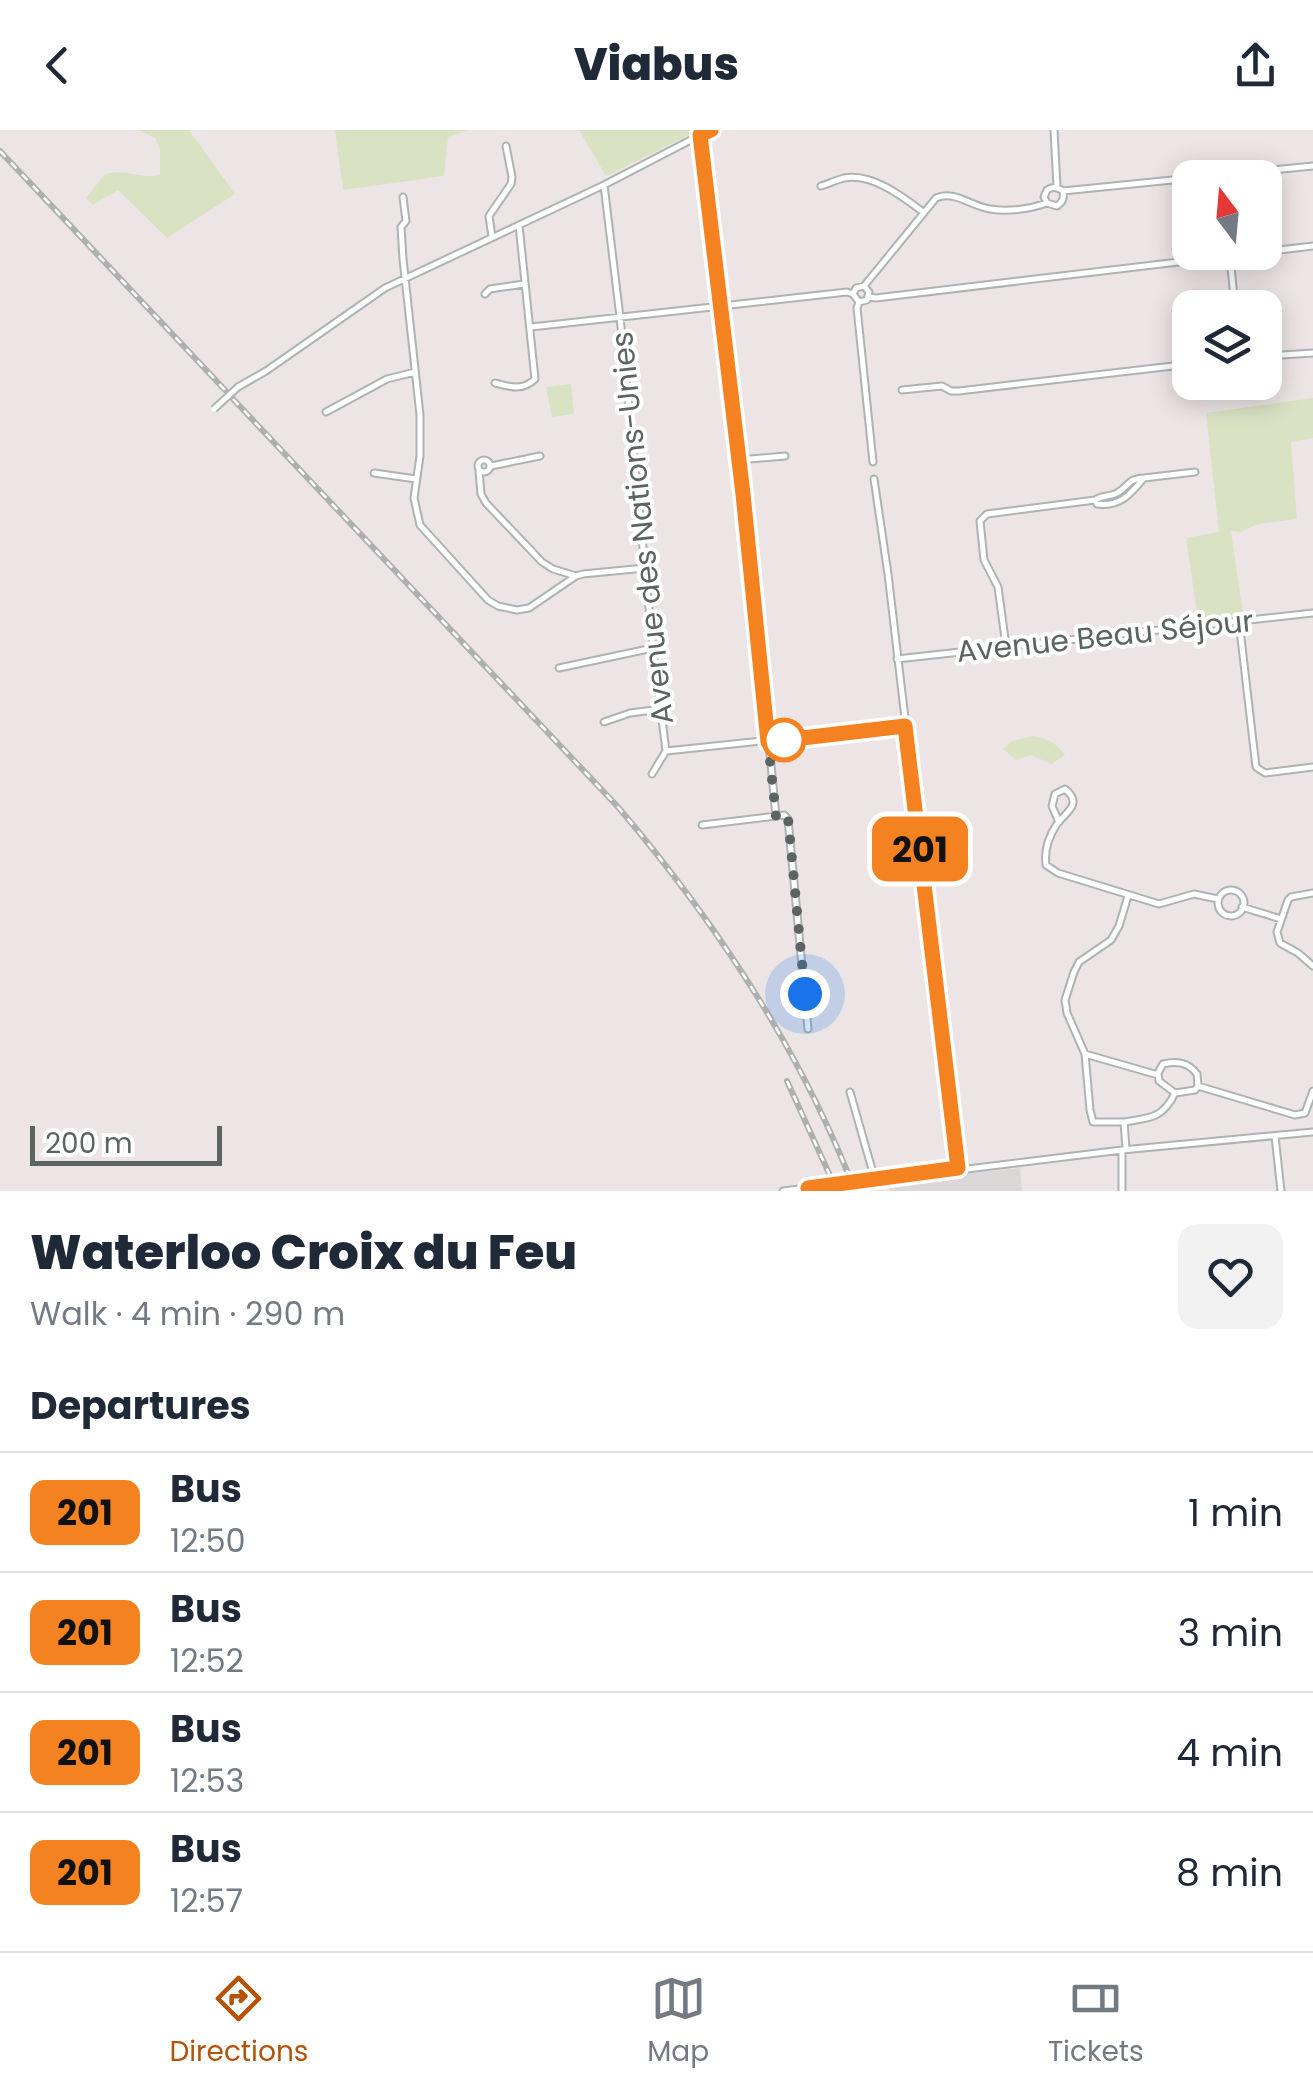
<!DOCTYPE html>
<meta charset="utf-8">
<style>
:root{--surface:#fff;--page:#f2f2f3;--text:#1f2937;--muted:#747a83;--line:#e0e1e3;--accent:#b45309}
body{margin:0;font-family:Poppins,sans-serif;background:var(--page);color:var(--text);height:100vh;display:flex;flex-direction:column;font-size:38px;white-space:nowrap}
*{box-sizing:border-box;margin:0}
p{font-size:32px;color:var(--muted)}
.icon{flex:none;width:55px;height:55px;fill:none;stroke:currentColor;stroke-width:2;stroke-linecap:round;stroke-linejoin:round}
.map{position:relative;height:1061px;overflow:hidden}
.drawer{display:flex;flex-direction:column;background:var(--surface);flex:1}
.drawer>*{flex:none}
.badge{padding:0 20px;border-radius:15px;font-size:35px;line-height:65px}
.needle{width:65px;rotate:344deg}
.tools{position:absolute;left:1172px;top:30px;display:grid;gap:20px}
.tools a{display:grid;place-items:center;width:110px;height:110px;border-radius:20px;background:var(--surface);box-shadow:0 5px 25px #0003;font-size:50px}
.scale{position:absolute;left:30px;bottom:25px;width:192px;box-sizing:border-box;padding-left:10px;border:5px solid #5c6462;border-top:0;font-size:28px;line-height:35px;white-space:nowrap;color:#5c6462;-webkit-text-stroke:8px #fff;paint-order:stroke}
.you{position:absolute;width:50px;height:50px;margin:-25px;border:8px solid #fff;border-radius:50%;background:#1a73e8;box-shadow:0 0 0 15px #1a73e833}
.map>.badge{position:absolute;translate:-50% -50%;box-shadow:0 0 0 5px #fff}
h2{padding:0 30px;font-size:38px;line-height:90px}
.round{display:grid;place-items:center;flex:none;width:105px;height:105px;border-radius:20px;background:var(--page)}
.headline{display:flex;align-items:center;justify-content:space-between;height:170px;padding:0 30px}
h1{font-size:48px;font-weight:800;line-height:75px}
ul{padding:0;list-style:none}
li{display:flex;align-items:center;gap:30px;height:120px;padding:0 30px;border-top:2px solid var(--line)}
li div{flex:1}
li b{display:block;font-size:38px}
li em{font-style:normal}
li .badge{min-width:110px;font-weight:700;text-align:center}
header{display:flex;justify-content:space-between;align-items:center;height:130px;padding:0 30px;background:var(--surface);font-size:45px;font-weight:800}
.menu{display:flex;justify-content:space-around;align-items:center;height:140px;border-top:2px solid var(--line);background:var(--surface);font-size:28px;color:var(--muted)}
.menu a{display:grid;justify-items:center;gap:5px}
.menu .selected{color:var(--accent)}
.map>svg:first-child{display:block}
.industrial{fill:#dcd7d7}
.green{fill:#dae2c4}
.lines{fill:none;stroke-linecap:round;stroke-linejoin:round}
.minor-tunnel{stroke:#c9c5c4;stroke-width:5;stroke-dasharray:5 2.5;stroke-linecap:butt}
.minor-casing{stroke:#adb3b3;stroke-width:9}
.minor{stroke:#fff;stroke-width:5}
.rail-casing{stroke:#aeb0af;stroke-width:6}
.rail{stroke:#fff;stroke-width:2.5;stroke-dasharray:8;stroke-linecap:butt}
.minor-bridge-casing{stroke:#adb3b3;stroke-width:9;stroke-linecap:butt}
.minor-bridge{stroke:#fff;stroke-width:5}
.line-casing{stroke:#fff;stroke-width:22}
.line{stroke:#f58220;stroke-width:15}
.walk{stroke:#5c6462;stroke-width:10;stroke-dasharray:0 18}
.stop-dot{fill:#fff;stroke:#f58220;stroke-width:5}
.labels{text-anchor:middle;dominant-baseline:central;stroke-width:8;stroke-linejoin:round;paint-order:stroke}
.street-label{font-size:30px;fill:#5c6462;stroke:#fff}
</style>
<header><svg class="icon" aria-label="back" viewBox="0 0 24 24"><path d="M15 5l-7 7 7 7"/></svg>Viabus<svg class="icon" aria-label="share" viewBox="0 0 24 24"><path d="M12 15V3M7 8l5-5 5 5M5 13v7h14v-7"/></svg></header>
<div class="map">
<svg width="1313" height="1061" viewBox="0 0 1313 1061">
<rect width="100%" height="100%" fill="#ede5e5"/>
<!-- industrial -->
<path class="industrial" d="M1020 1038 1022 1061H890L888 1052Z"/>
<!-- green -->
<path class="green" d="M138 0H189L235 64 167 108 118 60 93 75 86 68 105 44C125 38 140 49 160 45V20L155 8Z
M335 0H468L448 7 444 46 343 60Z
M579 0H699L606 46Z
M571 254 574 284 552 287 546 257Z
M1313 268V308L1291 312 1297 389 1258 394 1241 402 1231 401 1243 484 1198 490 1186 408 1219 402 1206 283Z
M1033 606C1048 608 1056 613 1065 625L1051 634 1031 625 1016 630 1003 619 1012 611Z"/>
<g class="lines">
<!-- minor-tunnel -->
<path class="minor-tunnel" d="M831 1055 862 1052"/>
<defs>
<path id="minor" d="M1054 0 1057 57
M700 5 751 432 776 686 784 685 788 689 808 899
M604 55 620 187 653 518 666 621 905 596
M821 56C828 54 836 50 844 48 872 43 902 66 923 82
M1063 61C1064 68 1063 72 1057 76L1047 73 1044 67 1047 60C1053 56 1057 57 1063 61L1313 36
M403 67 406 91 401 97 403 129 420 285V326L414 368 420 395 488 470 498 476 517 480 529 478 576 446 583 444 645 438
M492 107 489 86 511 54 512 47 506 16
M1230 127 1235 178
M864 156 936 68C955 60 970 76 990 79 1008 82 1030 79 1047 73
M485 164 490 159 524 154
M869 167 876 168 1313 116
M859 172 867 170 869 162 864 156 856 158 853 164 859 172 857 178 873 332
M531 197 847 162 853 164
M1265 226 1313 223
M495 253C510 257 523 261 535 249L519 95
M238 257 266 241 385 158 604 55 710 0
M902 260 942 256 951 261H959L1190 234
M326 282 387 249 415 242
M478 336a6 6 0 1 1 12 0a6 6 0 1 1-12 0Z
M739 330 785 326
M491 336 540 326
M479 341 481 364 486 373 542 432 553 439 576 446
M374 343 416 349
M1144 348 1195 342
M874 349 888 444 958 1038
M1239 491 1256 637 1265 643 1313 637
M1006 516 998 457 984 430 980 391 987 384 1095 370C1102 365 1110 367 1117 363 1130 356 1126 349 1144 348 1130 365 1120 377 1097 374L1095 370
M897 529 1313 483
M559 538 653 518
M604 592 630 583 662 579
M652 644 666 621
M1059 692 1052 676 1055 664 1065 659C1083 674 1067 681 1057 694 1049 706 1044 721 1046 735L1058 743 1159 774 1194 764 1218 769
M702 695 776 686
M1218 773a13 13 0 1 1 26 0a13 13 0 1 1-26 0Z
M1313 763 1291 767 1288 770 1277 802 1280 813 1298 823 1313 836
M1242 777 1281 789
M1085 924 1158 945
M1198 956 1295 985 1305 983 1313 961
M850 962 875 1050
M1124 992C1151 988 1163 988 1175 963L1159 951 1158 943 1163 934C1177 931 1188 932 1197 944L1198 956 1195 960 1175 963
M1275 1006 1281 1061
M1126 1019 1124 992H1093L1090 980 1085 924 1067 883 1065 870 1074 842 1079 832 1111 810 1119 796 1128 766
M862 1052 1122 1020 1313 1002
M783 1061 831 1055
M1122 1061V1020"/>
</defs>
<!-- minor casing -->
<use href="#minor" class="minor-casing"/>
<!-- minor -->
<use href="#minor" class="minor"/>
<defs>
<path id="rail" d="M0 21 225 260
M233 269 618 677C715 791 801 921 855 1061
M787 951 837 1061"/>
</defs>
<!-- rail casing -->
<use href="#rail" class="rail-casing"/>
<!-- rail -->
<use href="#rail" class="rail"/>
<defs>
<path id="minor-bridge" d="M214 279 238 257"/>
</defs>
<!-- minor-bridge casing -->
<use href="#minor-bridge" class="minor-bridge-casing"/>
<!-- minor-bridge -->
<use href="#minor-bridge" class="minor-bridge"/>
</g>
<g class="lines">
<defs>
<path id="line" d="M711 0 700 5 743 364 768 612 905 596 958 1038 808 1058 809 1061"/>
</defs>
<!-- line casing -->
<use href="#line" class="line-casing"/>
<!-- line -->
<use href="#line" class="line"/>
<!-- walk -->
<path class="walk" d="M784 610 768 612 776 686 784 684 788 688 805 864"/>
</g>
<!-- markers -->
<circle class="stop-dot" cx="784" cy="610" r="20"/>
<g class="labels">
<!-- street labels -->
<g class="street-label">
<text transform="translate(642 398) rotate(-96)">Avenue des Nations-Unies</text>
<text transform="translate(1105 506) rotate(-6)">Avenue Beau Séjour</text>
</g>
</g>
</svg>
<div class="tools">
<a><svg class="needle" viewBox="-14 -14 28 28"><path d="M0-13l5 13h-10z" fill="#e53935"/><path d="M0 13l5-13h-10z" fill="#747a83"/></svg></a>
<a><svg class="icon" aria-label="layers" viewBox="0 0 24 24"><path d="M12 4l9 5-9 5-9-5zM3 14l9 5 9-5"/></svg></a>
</div>
<div class="scale">200 m</div>
<div class="you" style="left:805px;top:864px"></div>
<b class="badge" style="left:920px;top:719px;background:#f58220;color:#111">201</b>
</div>
<section class="drawer">
<div class="headline"><div><h1>Waterloo Croix du Feu</h1><p>Walk · 4 min · 290 m</p></div><a class="round"><svg class="icon" aria-label="heart" viewBox="0 0 24 24"><path d="M12 20l-8-8c-3-5 5-10 8-4 3-6 11-1 8 4z"/></svg></a></div>
<h2>Departures</h2>
<ul>
<li><span class="badge" style="background:#f58220;color:#111">201</span><div><b>Bus</b><p>12:50</p></div><em>1 min</em></li>
<li><span class="badge" style="background:#f58220;color:#111">201</span><div><b>Bus</b><p>12:52</p></div><em>3 min</em></li>
<li><span class="badge" style="background:#f58220;color:#111">201</span><div><b>Bus</b><p>12:53</p></div><em>4 min</em></li>
<li><span class="badge" style="background:#f58220;color:#111">201</span><div><b>Bus</b><p>12:57</p></div><em>8 min</em></li>
</ul>
</section>
<nav class="menu">
<a class="selected"><svg class="icon" aria-label="directions" viewBox="0 0 24 24"><path d="M12 3l9 9-9 9-9-9zM9 14v-3h6M13 9l2 2-2 2"/></svg>Directions</a>
<a><svg class="icon" aria-label="map" viewBox="0 0 24 24"><path d="M3 6l6-2 6 2 6-2v14l-6 2-6-2-6 2zM9 4v14M15 6v14"/></svg>Map</a>
<a><svg class="icon" aria-label="tickets" viewBox="0 0 24 24"><path d="M3 7h18v10H3zM15 7v10"/></svg>Tickets</a>
</nav>
